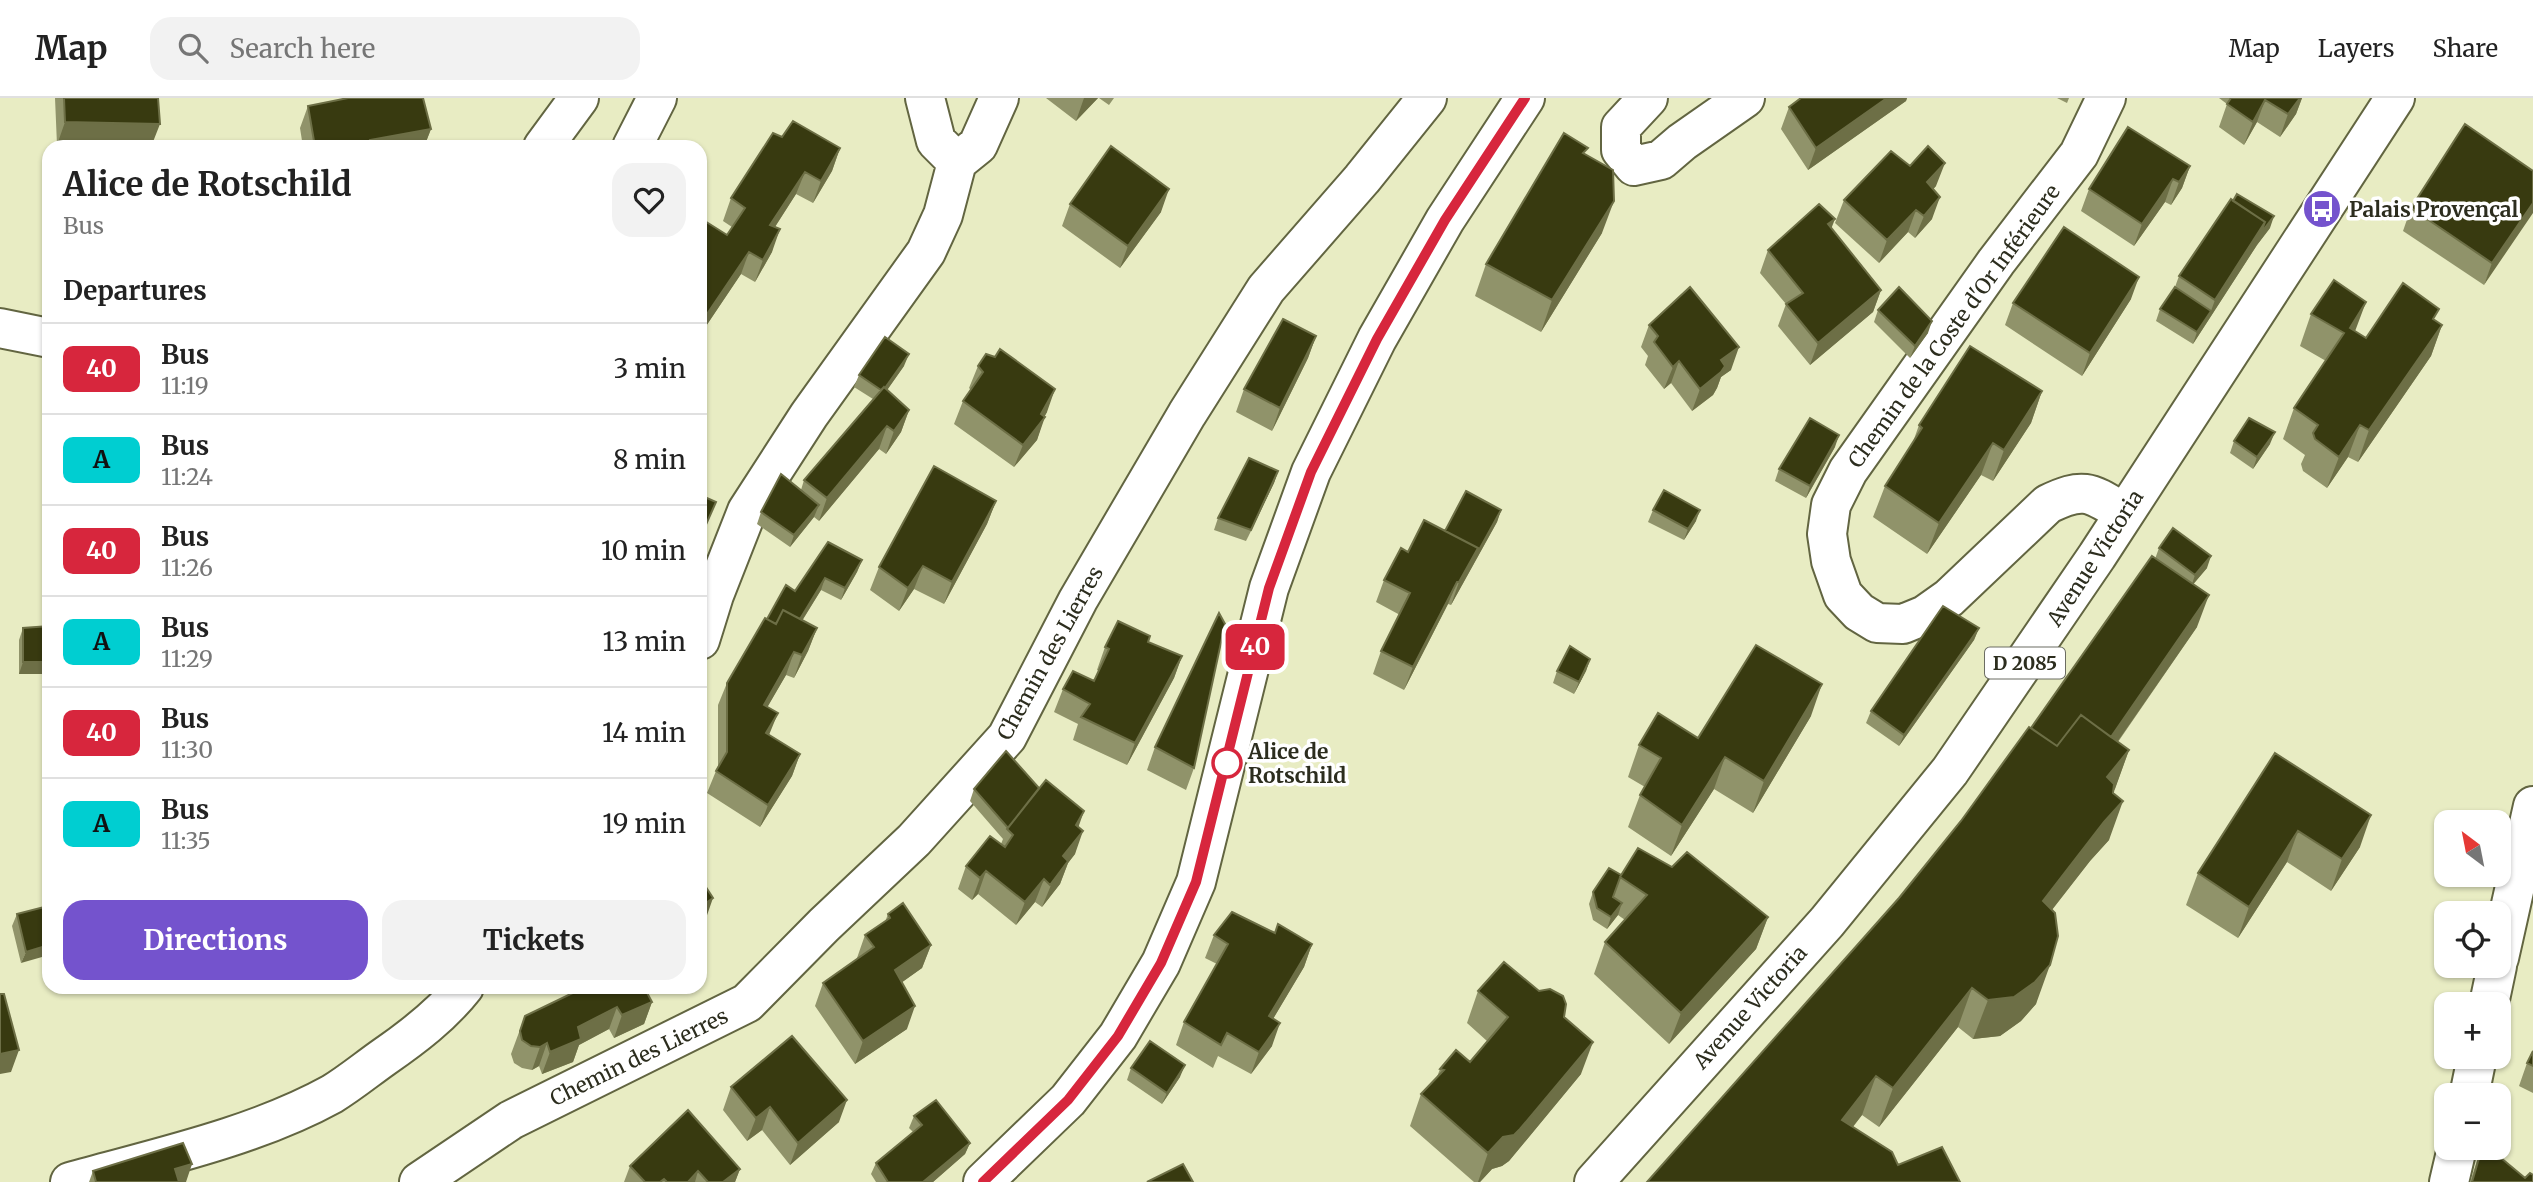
<!DOCTYPE html>
<meta charset="utf-8">
<style>
:root{--surface:#fff;--page:#f2f2f2;--text:#222;--muted:#767676;--line:#e0e0e0;--accent:#7453cd}
body{margin:0;font-family:Merriweather,serif;background:var(--page);color:var(--text);height:100vh;display:flex;flex-direction:column;font-size:26px;white-space:nowrap}
*{box-sizing:border-box;margin:0}
p{font-size:23px;color:var(--muted)}
.icon{flex:none;width:38px;height:38px;fill:none;stroke:currentColor;stroke-width:2;stroke-linecap:round;stroke-linejoin:round}
.map{position:relative;flex:1;overflow:hidden}
.drawer{position:absolute;left:42px;top:42px;width:665px;height:854px;display:flex;flex-direction:column;background:var(--surface);border-radius:21px;box-shadow:0 2px 5px #0004}
.drawer>*{flex:none}
.badge{padding:0 14px;border-radius:10px;font-size:24px;line-height:46px}
.needle{width:46px;rotate:328deg}
.fabs{position:absolute;left:2434px;top:712px;display:grid;gap:14px}
.fabs a{display:grid;place-items:center;width:77px;height:77px;border-radius:14px;background:var(--surface);box-shadow:0 2px 5px #0004;font-size:35px}
.map>.badge{position:absolute;translate:-50% -50%;box-shadow:0 0 0 4px #fff}
h2{padding:0 21px;font-size:26px;line-height:63px}
.round{display:grid;place-items:center;flex:none;width:74px;height:74px;border-radius:21px;background:var(--page)}
.head{display:flex;align-items:center;justify-content:space-between;height:119px;padding:0 21px}
h1{font-size:33px;font-weight:700;line-height:52px}
.button{display:flex;gap:14px;margin-top:auto;padding:14px 21px}
.button a{flex:1;height:80px;border-radius:21px;background:var(--accent);color:#fff;font-size:28px;font-weight:700;line-height:80px;text-align:center}
.button a+a{background:var(--page);color:var(--text)}
ul{padding:0;list-style:none}
li{display:flex;align-items:center;gap:21px;height:91px;padding:0 21px;border-top:2px solid var(--line)}
li div{flex:1}
li b{display:block;font-size:26px}
li em{font-style:normal}
li .badge{min-width:77px;font-weight:700;text-align:center}
header{display:flex;align-items:center;gap:42px;box-sizing:border-box;height:98px;padding:0 35px;background:var(--surface);border-bottom:2px solid var(--line)}
header strong{font-size:33px}
nav{display:flex;gap:38px;margin-inline-start:auto;font-size:24px}
.search{width:490px;height:63px;background:var(--page);display:flex;align-items:center;gap:18px;box-sizing:border-box;padding:0 24px;border-radius:21px;color:var(--muted);font-size:26px}
.map>svg:first-child{display:block}
.lines{fill:none;stroke-linecap:round;stroke-linejoin:round}
.minor-casing{stroke:#626541;stroke-width:42}
.major-casing{stroke:#626541;stroke-width:42}
.minor{stroke:#fff;stroke-width:38}
.major{stroke:#fff;stroke-width:38}
.wall{fill:#90936a}
.shaded-wall{fill:#6d6f46}
.building{fill:#383a10;stroke:#6d6f46;stroke-width:2}
.line-casing{stroke:#fff;stroke-width:16}
.line{stroke:#d7263d;stroke-width:10}
.stop-dot{fill:#fff;stroke:#d7263d;stroke-width:3.5}
.labels{text-anchor:middle;dominant-baseline:central;stroke-width:7;stroke-linejoin:round;paint-order:stroke}
.shield{fill:#fff;stroke:#6b6c62;stroke-width:2}
.shield-label{font-size:19px;font-weight:bold;fill:#2c2d1e}
.poi-label{font-size:21px;font-weight:bold;fill:#2c2d1e;stroke:#fff;text-anchor:start}
.street-label{font-size:21px;fill:#2c2d1e;stroke:#fff}
.stop-label{font-size:21px;font-weight:bold;fill:#2c2d1e;stroke:#fff;text-anchor:start}
</style>
<header>
<strong>Map</strong>
<div class="search"><svg class="icon" aria-label="search" viewBox="0 0 24 24"><circle cx="10" cy="10" r="6"/><path d="M15 15l6 6"/></svg>Search here</div>
<nav><a>Map</a><a>Layers</a><a>Share</a></nav>
</header>
<div class="map">
<svg width="2533" height="1084" viewBox="0 0 2533 1084">
<rect width="100%" height="100%" fill="#e8ecc3"/>
<g class="lines">
<defs>
<path id="minor" d="M925 0 936 43 957 64 978 47 999 0
M1648 0 1621 29V52L1634 68 1661 62 1682 44 1745 0
M2106 0 2079 56 1996 164 1848 373 1831 407 1827 436 1831 463 1843 497 1859 514 1877 525 1903 526 1925 517 1949 500 2048 406C2085 388 2091 395 2124 415
M543 49 579 0
M632 49 657 0
M0 230 49 240
M700 542 714 497 747 413 809 317 926 154 943 117 957 64
M2499 860 2533 708
M2489 906 2497 868
M2469 998 2477 959
M70 1084C156 1060 254 1039 332 996 350 985 367 971 384 959 413 939 442 917 464 889
M419 1084 511 1022 747 905 824 827 914 742 1007 639 1078 502 1187 316 1266 191 1362 81 1427 0
M2449 1084 2457 1050"/>
<path id="major" d="M983 1084 1068 1002 1118 938 1161 865 1196 784 1269 490 1311 374 1377 241 1445 122 1525 0
M1594 1084 1827 824 1950 673 2097 458 2395 0"/>
</defs>
<!-- minor casing -->
<use href="#minor" class="minor-casing"/>
<!-- major casing -->
<use href="#major" class="major-casing"/>
<!-- minor -->
<use href="#minor" class="minor"/>
<!-- major -->
<use href="#major" class="major"/>
</g>
<!-- wall -->
<path class="wall" d="M55 0H158L151 49 57 47Z
M1046 0H1098L1076 23Z
M1099 0H1114L1109 7Z
M1801 0H1907L1906 3 1808 72 1781 31 1789 9Z
M2057 0H2069L2067 5Z
M2219 0H2302L2296 16 2280 39 2257 24 2244 47 2219 29 2227 6Z
M308 8 431 31 424 49H303L300 30Z
M782 39 840 50 832 73 813 105 796 96 775 129 772 154 755 184 741 176 700 237V120L727 137 732 129 723 123 731 100Z
M1585 57 1602 135 1541 234 1475 198 1486 166Z
M1910 68 1936 88 1933 91 1932 121 1915 140 1908 134 1879 165 1835 125 1844 102Z
M2190 68 2182 90 2171 107 2165 104 2134 148 2081 113 2089 91Z
M2533 73 2484 187 2403 133 2411 110Z
M1070 106 1161 114 1120 170 1062 128Z
M1831 130 1881 192 1873 214 1810 267 1778 228 1786 206 1760 175 1768 152Z
M2270 130 2257 147 2193 246 2156 223 2160 211 2175 189 2179 178Z
M2131 201 2082 278 2005 227 2013 205Z
M1878 212 1928 235 1910 260 1874 224Z
M2311 216 2355 233 2366 240 2435 222 2442 227 2431 258 2358 364 2348 359 2327 390 2303 373 2301 366 2305 357 2283 341 2294 310 2326 263 2300 248Z
M1649 227 1731 272 1721 279 1717 290 1713 297 1692 313 1671 285 1664 291 1645 267 1648 258 1641 249Z
M1316 238 1308 260 1272 333 1236 314 1244 291Z
M904 268 887 292 909 312 901 334 886 356 879 351 819 423 814 419 790 449 757 426 761 414 801 392 804 382 873 301 854 289 859 277Z
M978 268 1047 314 1044 319 1037 342 1014 369 954 326 963 303 971 292 969 290Z
M2042 293 2031 325 1993 383 1981 377 1927 456 1873 419 1885 388 1913 344 1919 327Z
M2234 343 2270 346 2253 371 2230 355Z
M1835 349 1806 400 1775 383 1779 371Z
M1278 373 1274 385 1246 443 1214 432 1218 420Z
M996 403 987 426 944 506 914 491 899 513 870 492 879 469Z
M1501 412 1497 424 1451 507 1448 506 1404 592 1373 576 1381 553 1400 517 1376 504 1384 482 1408 454 1445 433Z
M1653 412 1696 423 1684 442 1648 424Z
M2159 450 2207 470 2193 486 2197 529 2118 644 2129 652 2114 693 2109 742 2090 763 2052 812 2036 906 2021 923 2000 938 1973 941 1958 929 1879 1029 1862 1017 1853 1029 1898 1067 1647 1084 1899 800 1961 723 2031 630 2155 461Z
M862 462 857 474 841 502 821 492 802 523 817 530 808 553 794 580 786 577 767 609 769 637 800 656 792 678 760 729 707 695 718 668V607L727 585 767 521 795 493Z
M49 528V576H19V542L23 530Z
M1979 530 1974 542 1899 648 1866 625 1871 613Z
M1148 544 1182 558 1174 580 1127 667 1073 642 1078 626 1054 614 1063 591 1094 583 1099 573 1097 572 1105 549Z
M1590 561 1586 573 1574 596 1553 585 1557 573Z
M1811 618 1753 715 1714 691 1671 758 1628 729 1640 697 1645 689 1628 679 1639 647 1698 640Z
M1155 649 1194 670 1186 692 1147 672Z
M2275 655 2360 749 2331 793 2287 764 2238 840 2186 807 2198 775Z
M1039 690 1079 729 1075 756 1068 765 1060 786 1042 809 1035 804 1016 827 978 796 972 802 958 791 966 768 1001 746 1003 741 970 703 974 691Z
M1672 769 1768 819 1756 851 1669 946 1594 876 1605 844 1625 822 1618 817 1607 831 1593 822 1589 806 1593 794 1621 777Z
M48 808 21 865 12 828 17 816Z
M888 816 931 847 922 870 902 884 907 931 855 966 815 908 823 885 858 861 857 860 865 837 885 824Z
M1275 835 1312 846 1304 869 1273 921 1272 948 1251 976 1218 958 1213 970 1176 947 1184 924 1217 866 1205 860 1214 837Z
M1478 893 1564 919 1581 976 1509 1063 1502 1068 1492 1071 1480 1084H1474L1410 1028 1421 996 1437 979 1440 971 1470 964 1487 943 1467 925Z
M652 904 644 926 614 940 609 931 579 947 573 964 542 976 539 968 532 972 522 970 514 965 511 956 525 918Z
M2533 953V995L2519 988 2527 965Z
M1131 970 1180 979 1162 1006 1127 982Z
M731 989 839 1024 790 1067 762 1032 747 1043 723 1012Z
M914 1018 970 1045 965 1056 933 1084H876L871 1076 876 1065 913 1034 909 1030Z
M2481 1050 2525 1080 2533 1084H2470Z
M630 1068 740 1071 735 1084H624Z
M93 1073 186 1084H89Z"/>
<!-- shaded-wall -->
<path class="shaded-wall" d="M1084 0H1098L1076 23Z
M1887 0H1907L1906 3 1808 72 1816 50Z
M2300 0H2302L2296 16 2280 39 2288 16Z
M2265 2 2257 24 2244 47 2253 24Z
M65 24 160 26 151 49 57 47Z
M431 31 424 49H367L370 42Z
M840 50 832 73 813 105 821 83Z
M1945 65 1936 88 1919 107 1927 84Z
M2190 68 2182 90 2171 107 2179 84Z
M805 74 796 96 762 149 770 127Z
M2173 81 2165 104 2134 148 2142 126Z
M1169 91 1161 114 1120 170 1128 148Z
M1940 99 1932 121 1915 140 1924 118Z
M1614 103 1602 135 1541 234 1552 202Z
M2533 105V115L2484 187 2492 165Z
M1916 112 1908 134 1879 165 1887 142Z
M2274 118 2270 130 2257 147 2193 246 2197 234 2211 213 2215 202 2265 124Z
M1835 121 1826 144 1828 126Z
M780 131 772 154 755 184 763 162Z
M749 154 741 176 700 237 707 216Z
M2139 179 2131 201 2082 278 2090 255Z
M1881 192 1873 214 1810 267 1818 245Z
M2366 204 2354 236 2350 230Z
M1932 223 1928 235 1910 260 1915 248Z
M2442 227 2431 258 2358 364 2369 332Z
M1316 238 1308 260 1272 333 1280 310Z
M1739 249 1731 272 1721 279 1717 290 1713 297 1692 313 1700 291 1721 262Z
M909 256 904 268 878 305 882 293Z
M1679 263 1671 285 1664 291 1673 269Z
M1055 291 1047 314 1042 323 1045 319 1037 342 1014 369 1023 347Z
M2042 293 2031 325 1993 383 2004 352Z
M909 312 901 334 886 356 894 333Z
M2360 327 2348 359 2327 390 2339 359Z
M887 328 879 351 819 423 827 400Z
M2275 334 2270 346 2253 371 2257 359Z
M1839 337 1835 349 1806 400 1810 388Z
M1993 345 1981 377 1927 456 1939 425Z
M1278 373 1274 385 1246 443 1251 432Z
M996 403 987 426 944 506 952 484Z
M819 407 814 419 790 449 794 437Z
M1501 412 1497 424 1451 507 1459 484Z
M1700 412 1696 423 1684 442 1688 431Z
M2211 458 2207 470 2191 489 2195 477Z
M862 462 857 474 841 502 845 490Z
M923 468 914 491 899 513 908 490Z
M825 480 821 492 790 542 795 530Z
M1457 484 1448 506 1404 592 1413 569Z
M2209 497 2197 529 2095 676 2107 645Z
M817 530 808 553 794 580 802 557Z
M1979 530 1974 542 1899 648 1904 637Z
M794 554 786 577 756 629 764 607Z
M1182 558 1174 580 1127 667 1135 645Z
M1590 561 1586 573 1574 596 1579 584Z
M23 564H49V576H19Z
M1822 586 1811 618 1753 715 1764 683Z
M778 615 769 637 766 635Z
M2129 652 2115 691 2093 717 2107 679Z
M800 656 792 678 760 729 768 707Z
M1725 659 1714 691 1671 758 1682 727Z
M2123 703 2109 742 2090 763 2029 841 2043 803 2104 724Z
M1084 713 1076 736V727Z
M2371 717 2360 749 2331 793 2342 761Z
M1083 733 1075 756 1068 765 1060 786 1042 809 1063 758Z
M2298 733 2287 764 2238 840 2249 809Z
M986 773 978 796 972 802 980 780Z
M1044 781 1035 804 1016 827 1025 804Z
M713 800 705 823 700 827V809Z
M1622 805 1618 817 1607 831 1611 819Z
M1768 819 1756 851 1669 946 1681 915Z
M1312 846 1304 869 1261 941 1269 918Z
M49 847V857L21 865 26 854Z
M931 847 922 870 887 895 895 872Z
M2050 867 2036 906 2021 923 2000 938 1973 941 1988 902Z
M1972 890 1958 929 1879 1029 1893 990Z
M652 904 644 926 614 940 622 917Z
M915 908 907 931 855 966 863 943Z
M617 909 609 931 579 947 573 964 542 976 550 954 578 929Z
M1280 925 1272 948 1251 976 1259 954Z
M1593 944 1581 976 1509 1063 1502 1068 1492 1071 1480 1084H1478L1488 1055Z
M547 945 539 968 532 972 540 949Z
M19 952 11 974 0 976V956Z
M1185 967 1180 979 1162 1006 1167 995Z
M1876 978 1862 1017 1828 1060 1842 1022Z
M847 1002 839 1024 790 1067 798 1045Z
M770 1009 762 1032 747 1043 756 1020Z
M970 1045 965 1056 933 1084H923Z
M192 1066 186 1084H170L175 1071Z
M740 1071 735 1084H723Z
M698 1073 695 1084H688Z"/>
<!-- building -->
<path class="building" d="M64 0H158L160 26 65 24Z
M348 0H423L431 31 370 42 371 48 367 49H315L308 8Z
M1801 0H1887L1816 50 1789 9Z
M2231 0H2300L2288 16 2265 2 2253 24 2227 6Z
M793 23 840 50 821 83 805 74 770 127 780 131 763 162 749 154 707 216 700 212V120L727 137 745 110 731 100 773 35 782 39Z
M2465 26 2533 73V105L2492 165 2411 110Z
M2128 29 2190 68 2179 84 2173 81 2142 126 2089 91Z
M1564 35 1588 50 1583 55 1613 72 1614 103 1552 202 1486 166Z
M1111 48 1169 91 1128 148 1070 106Z
M1928 48 1945 65 1927 84 1940 99 1924 118 1916 112 1887 142 1844 102 1891 53 1910 68Z
M2237 96 2274 118 2261 135 2265 124 2233 103Z
M2231 101 2265 124 2215 202 2179 178Z
M1819 106 1835 121 1828 126 1881 192 1818 245 1786 206 1803 195 1768 152Z
M2064 129 2139 179 2090 255 2013 205Z
M2334 182 2366 204 2350 230 2366 240 2403 185 2439 211 2433 221 2442 227 2369 332 2360 327 2339 359 2315 341 2313 335 2318 327 2294 310 2344 235 2311 216Z
M1690 189 1739 249 1721 262 1725 268 1721 274 1700 291 1679 263 1673 269 1654 244 1658 238 1649 227Z
M1899 189 1932 223 1915 248 1878 212Z
M2175 189 2211 213 2197 234 2160 211Z
M1283 221 1316 238 1280 310 1244 291Z
M885 239 909 256 885 290 884 289 881 292 859 277Z
M1970 248 2042 293 2004 352 1993 345 1939 425 1885 388 1922 330 1919 327Z
M1000 251 1055 291 1041 316 1045 319 1023 347 963 303 983 274 978 268 986 256 995 259Z
M884 289 909 312 894 333 887 328 827 400 804 382Z
M1810 320 1839 337 1810 388 1779 371Z
M2249 320 2275 334 2257 359 2234 343Z
M1249 360 1278 373 1251 432 1218 420Z
M934 368 996 403 952 484 923 468 908 490 879 469Z
M781 376 819 407 794 437 761 414Z
M1664 392 1700 412 1688 431 1653 412Z
M1466 393 1501 412 1474 461 1478 450 1445 433Z
M700 397 716 404 700 440Z
M1424 422 1478 450 1459 484H1457L1413 569 1381 553 1410 495 1384 482 1401 450 1408 454Z
M2173 430 2211 458 2195 477 2159 450Z
M828 444 862 462 845 490 825 480 800 521 783 512 776 526 767 521 786 487 795 493Z
M2152 458 2209 497 2111 639 2081 617 2057 648 2031 630Z
M1943 508 1979 530 1904 637 1871 613Z
M783 512 817 530 802 557 794 554 764 607 778 615 766 635 800 656 768 707 716 673 727 654V585L765 520 776 526Z
M1219 515 1225 526 1194 670 1155 649Z
M1118 523 1150 538 1148 544 1182 558 1135 645 1081 619 1090 606 1063 591 1073 573 1094 583 1109 551 1105 549Z
M49 528V564H23V530Z
M1756 547 1822 586 1764 683 1725 659 1682 727 1640 697 1661 660 1639 647 1658 615 1698 640Z
M1570 548 1590 561 1579 584 1557 573Z
M2081 617 2129 652 2107 679 2114 686 2113 695 2123 703 2104 724 2043 803 2055 815 2058 838 2050 867 2035 884 2014 899 1988 902 1972 890 1893 990 1876 978 1842 1022 1892 1054 1898 1067 1942 1049 1960 1084H1647L1899 800 1961 723 2029 629 2057 648Z
M1006 653 1039 690 1008 730 974 691Z
M2275 655 2371 717 2342 761 2298 733 2249 809 2198 775Z
M1046 682 1084 713 1076 727 1083 733 1063 758 1068 763 1050 787 1044 781 1025 804 986 773 980 780 966 768 990 738 1005 749 1013 737 1007 731Z
M1638 750 1672 769 1687 754 1768 819 1681 915 1605 844 1647 797 1620 779Z
M1609 770 1621 777 1613 799 1622 805 1611 819 1597 810 1593 794Z
M700 780 713 800 700 809Z
M903 805 931 847 895 872 915 908 863 943 823 885 874 849 865 837 890 820 888 816Z
M48 808 49 847 26 854 17 816Z
M1232 814 1275 835 1278 826 1312 846 1269 918 1280 925 1259 954 1227 935 1221 947 1184 924 1228 846 1214 837Z
M1504 864 1539 893 1550 891 1563 898 1566 906 1564 919 1593 944 1520 1031 1514 1037 1503 1039 1488 1055 1421 996 1444 972 1440 971 1456 952 1470 964 1508 919 1478 893Z
M585 889H644L652 904 622 917 617 909 578 929 581 941 550 954 547 945 540 949 531 948 522 942 520 933 525 918Z
M0 896H4L19 952 0 956Z
M792 938 847 1002 798 1045 770 1009 756 1020 731 989Z
M1150 943 1185 967 1167 995 1131 970Z
M2533 953V968L2527 965Z
M936 1002 970 1045 923 1084H888L876 1065 922 1027 914 1018Z
M688 1012 740 1071 723 1084H708L698 1073 688 1084H667L664 1081 660 1084H645L630 1068Z
M183 1045 192 1066 175 1071 179 1084H96L93 1073Z
M2482 1050H2489L2525 1080 2530 1075 2533 1077V1084H2472Z
M1183 1066 1193 1084H1147Z"/>
<g class="lines">
<defs>
<path id="line" d="M983 1084 1068 1002 1118 938 1161 865 1196 784 1269 490 1311 374 1377 241 1445 122 1525 0"/>
</defs>
<!-- line casing -->
<use href="#line" class="line-casing"/>
<!-- line -->
<use href="#line" class="line"/>
</g>
<!-- icons -->
<defs>
<symbol id="bus-disc" viewBox="-11 -11 22 22"><circle r="9.5" fill="#7453cd" stroke="#fff"/><path d="M-5-6H5V4H4V6H2V4H-2V6H-4V4H-5ZM-3.5-4V0h7V-4ZM-3.5 1.2v1.5H-2V1.2ZM2 1.2v1.5H3.5V1.2Z" fill="#fff"/></symbol>
</defs>
<g fill-rule="evenodd">
<use href="#bus-disc" x="2300" y="89" width="44" height="44"/>
</g>
<!-- markers -->
<circle class="stop-dot" cx="1227" cy="665" r="14"/>
<g class="labels">
<!-- shield labels -->
<rect class="shield" x="1985" y="549.5" width="80" height="31" rx="5"/>
<g class="shield-label">
<text x="2025" y="565">D 2085</text>
</g>
<!-- poi labels -->
<g class="poi-label">
<text x="2349" y="111">Palais Provençal</text>
</g>
<!-- street labels -->
<g class="street-label">
<text transform="translate(1954 228) rotate(-54)">Chemin de la Coste d'Or Inférieure</text>
<text transform="translate(2095 460) rotate(-57)">Avenue Victoria</text>
<text transform="translate(1050 555) rotate(-61)">Chemin des Lierres</text>
<text transform="translate(1750 909) rotate(-48)">Avenue Victoria</text>
<text transform="translate(639 959) rotate(-26)">Chemin des Lierres</text>
</g>
<!-- stop labels -->
<g class="stop-label">
<text x="1248" y="653">Alice de<tspan x="1248" dy="24">Rotschild</tspan></text>
</g>
</g>
</svg>
<div class="fabs">
<a><svg class="needle" viewBox="-14 -14 28 28"><path d="M0-13l5 13h-10z" fill="#e53935"/><path d="M0 13l5-13h-10z" fill="#767676"/></svg></a>
<a><svg class="icon" aria-label="locate" viewBox="0 0 24 24"><circle cx="12" cy="12" r="6"/><path d="M12 2v4M12 18v4M2 12h4M18 12h4"/></svg></a>
<a>+</a>
<a>−</a>
</div>
<b class="badge" style="left:1255px;top:549px;background:#d7263d;color:#fff">40</b>
<section class="drawer">
<div class="head"><div><h1>Alice de Rotschild</h1><p>Bus</p></div><a class="round"><svg class="icon" aria-label="heart" viewBox="0 0 24 24"><path d="M12 20l-8-8c-3-5 5-10 8-4 3-6 11-1 8 4z"/></svg></a></div>
<h2>Departures</h2>
<ul>
<li><span class="badge" style="background:#d7263d;color:#fff">40</span><div><b>Bus</b><p>11:19</p></div><em>3 min</em></li>
<li><span class="badge" style="background:#00ced1;color:#111">A</span><div><b>Bus</b><p>11:24</p></div><em>8 min</em></li>
<li><span class="badge" style="background:#d7263d;color:#fff">40</span><div><b>Bus</b><p>11:26</p></div><em>10 min</em></li>
<li><span class="badge" style="background:#00ced1;color:#111">A</span><div><b>Bus</b><p>11:29</p></div><em>13 min</em></li>
<li><span class="badge" style="background:#d7263d;color:#fff">40</span><div><b>Bus</b><p>11:30</p></div><em>14 min</em></li>
<li><span class="badge" style="background:#00ced1;color:#111">A</span><div><b>Bus</b><p>11:35</p></div><em>19 min</em></li>
</ul>
<div class="button"><a>Directions</a><a>Tickets</a></div>
</section>
</div>
